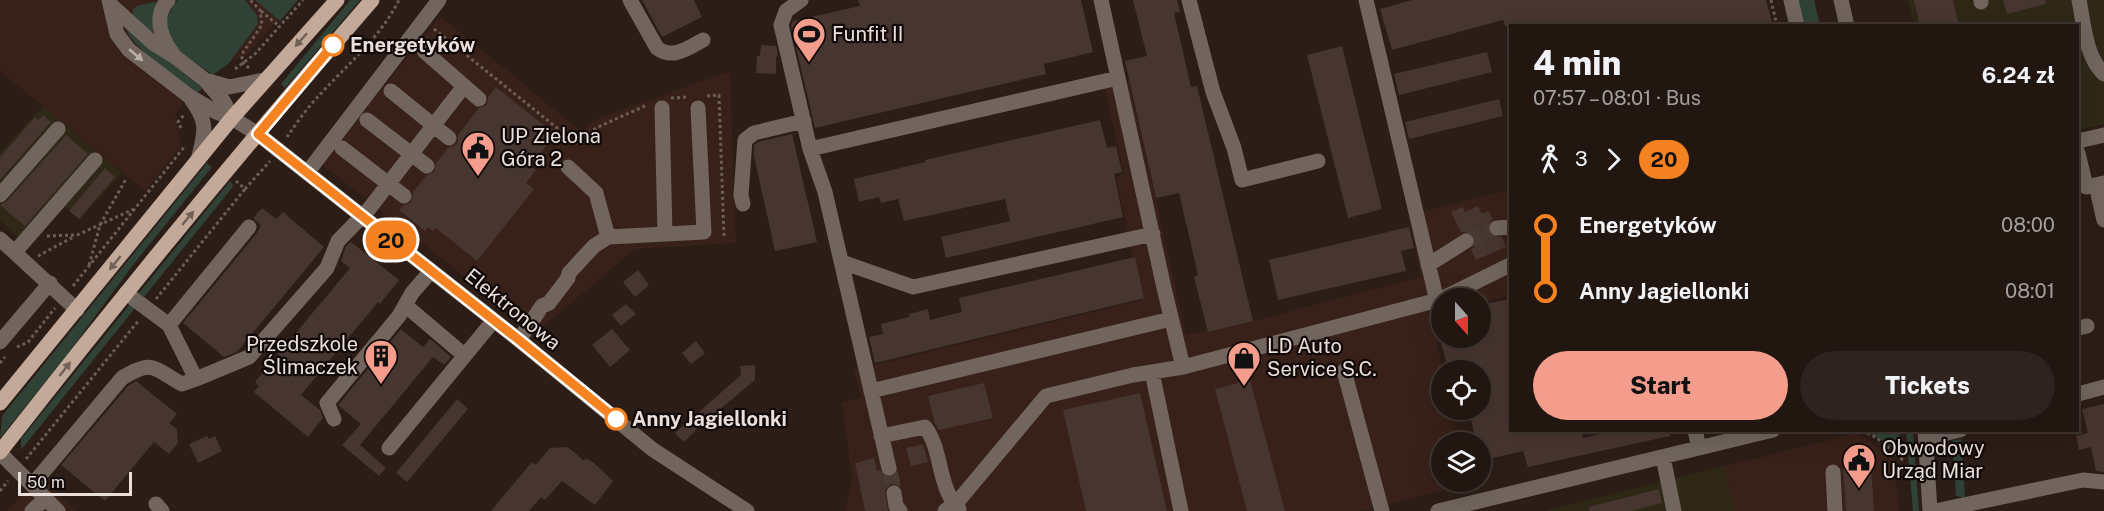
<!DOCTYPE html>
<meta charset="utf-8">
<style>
:root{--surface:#221611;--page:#2e231f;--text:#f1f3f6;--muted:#a29f9f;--line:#3f3531;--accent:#f49d8d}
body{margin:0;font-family:"Public Sans",sans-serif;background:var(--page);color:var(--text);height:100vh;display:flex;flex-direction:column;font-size:22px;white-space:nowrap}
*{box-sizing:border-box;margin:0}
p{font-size:20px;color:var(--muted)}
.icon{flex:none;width:33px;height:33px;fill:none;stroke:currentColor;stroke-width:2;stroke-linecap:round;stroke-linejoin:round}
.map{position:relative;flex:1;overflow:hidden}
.side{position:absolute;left:1509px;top:24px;width:570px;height:408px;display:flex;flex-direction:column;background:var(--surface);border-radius:0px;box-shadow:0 6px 24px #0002,0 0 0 2px var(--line)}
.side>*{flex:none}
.badge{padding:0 12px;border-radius:20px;font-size:21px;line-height:39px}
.needle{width:39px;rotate:159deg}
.controls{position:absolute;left:1431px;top:288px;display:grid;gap:12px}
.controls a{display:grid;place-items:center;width:60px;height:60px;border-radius:50%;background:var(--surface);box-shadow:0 6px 24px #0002,0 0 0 2px var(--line);font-size:30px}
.scale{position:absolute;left:18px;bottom:15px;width:114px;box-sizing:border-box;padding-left:6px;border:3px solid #ebdfdb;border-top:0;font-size:16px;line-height:21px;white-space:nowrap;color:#ebdfdb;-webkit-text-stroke:4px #100907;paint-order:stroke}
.map>.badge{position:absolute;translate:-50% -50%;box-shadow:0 0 0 3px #fff}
.legs{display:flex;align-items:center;gap:9px;height:66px;padding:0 24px;font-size:20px}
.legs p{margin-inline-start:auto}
.overview{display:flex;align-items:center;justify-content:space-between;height:102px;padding:0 24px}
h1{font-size:33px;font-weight:800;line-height:45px}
.primary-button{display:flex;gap:12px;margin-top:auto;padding:12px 24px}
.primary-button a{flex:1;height:69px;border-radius:36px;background:var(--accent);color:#111;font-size:24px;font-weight:800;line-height:69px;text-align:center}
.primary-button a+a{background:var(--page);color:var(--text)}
ul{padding:0 24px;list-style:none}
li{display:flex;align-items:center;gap:21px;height:66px;font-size:22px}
li i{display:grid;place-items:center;width:9px;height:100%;margin:0 8px;background:currentColor}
li i::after{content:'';width:15px;height:15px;margin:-8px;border:4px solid;border-radius:50%;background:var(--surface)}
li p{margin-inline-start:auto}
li:first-child i{background:linear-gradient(#0000 50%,currentColor 0)}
li:last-child i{background:linear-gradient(currentColor 50%,#0000 0)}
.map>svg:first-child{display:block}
.built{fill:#382119}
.industrial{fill:#2f2817}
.green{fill:#2f4235}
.building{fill:#47352f}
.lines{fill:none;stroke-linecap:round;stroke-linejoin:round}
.minor-tunnel{stroke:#4a3a34;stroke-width:15;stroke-dasharray:15 8;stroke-linecap:butt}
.path{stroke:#6b5d57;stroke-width:3;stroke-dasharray:3 3;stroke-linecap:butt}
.minor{stroke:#71655d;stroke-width:15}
.major{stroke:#c2a999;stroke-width:15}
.oneway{fill:#726157}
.oneway2{fill:#baaea9}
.line-1-casing{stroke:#fff;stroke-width:14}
.line-1{stroke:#f58220;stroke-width:9}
.stop-1-dot{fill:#fff;stroke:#f58220;stroke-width:3}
.labels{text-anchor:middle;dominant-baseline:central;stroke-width:4.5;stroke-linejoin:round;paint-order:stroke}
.poi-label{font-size:20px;fill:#ebdfdb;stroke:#100907;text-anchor:start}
.stop-label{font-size:20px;font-weight:bold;fill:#ebdfdb;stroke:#100907;text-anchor:start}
.street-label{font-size:20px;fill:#ebdfdb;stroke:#100907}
</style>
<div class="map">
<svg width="2104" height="511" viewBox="0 0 2104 511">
<rect width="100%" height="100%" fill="#2d1d17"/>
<!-- built -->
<path class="built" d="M0 0H293L294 1 246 56 210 68 175 114 181 146 145 191 0 71Z
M440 16 581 131 599 118 730 71 736 243 635 249 536 333 321 164Z
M1129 81 1186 335 1249 322 1421 277 1409 217 1426 211 1510 190V296L1481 303 1480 298H1442L1441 311 1430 314 1443 370 1442 410H1451L1459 442H1442V482H1468L1469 484 1359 511H845L852 479 842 402 861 397 854 370 1142 300 1116 177 1124 174 1104 86Z
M1858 433 1894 459 1899 511H1735L1724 466Z
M40 475 75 511H7Z"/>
<!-- industrial -->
<path class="industrial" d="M1908 0H2104V124L2078 130V26L1914 25Z
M43 106 122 173 80 219 64 206 27 247 0 220V152Z
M1724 466 1735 511H1544Z"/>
<!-- green -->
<path class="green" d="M178 0H245L257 15 258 24 228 64 213 75C202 67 179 52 171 43 161 30 167 11 178 0Z
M255 0H298L280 21Z
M350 0H360L285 88 281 84Z
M1798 0H1814L1820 25H1804Z
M159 1 153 15V34L133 15V9L137 6Z
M127 28 202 88 198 93C183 81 126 44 127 28Z
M207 163 212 167 133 265 66 356 0 438 2 416Z
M230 181 233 185 232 188 144 297 139 293Z
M131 303 135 308 21 450V439Z
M1866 431H1899L1902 456 1886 443Z
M1906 431H1912L1913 434 1919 511H1913Z
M1961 439 1965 498 1956 496 1952 441Z"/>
<!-- building -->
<path class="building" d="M642 0H694L702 17 662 37Z
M858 0H1081L1093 52 1044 64 1046 74 815 128 791 26 793 21 860 6Z
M1133 0H1177L1180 12 1174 13 1191 87 1197 86 1253 321 1208 332 1194 277 1198 275 1179 193 1156 198 1125 61 1147 56Z
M1412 0H1766L1773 26H1505L1503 20 1392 50 1380 9Z
M1914 0H1953L1959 26H1920Z
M2003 0H2045L2046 4 2007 14Z
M761 45 776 46 778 54 776 58V74L756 73 757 56H760Z
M1342 46 1382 209 1348 218 1307 55Z
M1487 52 1492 72 1399 95 1394 74Z
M496 87 555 134 531 166 536 170 526 183 534 189 477 261 436 228 433 231 428 227 425 231 399 210 403 206 411 202 413 192 426 176 434 172 436 163 448 148 457 144 458 135 479 108 487 105 488 97Z
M1499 99 1503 116 1409 139 1405 122Z
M43 115 51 122 0 180V157L35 117 38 120Z
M1100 120 1107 148 1116 146 1122 172 1114 174 1123 217 946 258 941 237 1010 221 1005 199 904 221 898 199 881 203 879 197 859 202 854 179 925 162V160Z
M792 134 817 242 775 251 754 156V145L758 142Z
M66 135 88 154 25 226 0 205 7 201Z
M105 168 115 177 79 219 69 211Z
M1478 206 1482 214 1488 211 1493 219 1488 224 1489 234 1493 237H1502L1506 247 1476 260 1471 250 1475 245 1474 236 1470 232H1461L1451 212 1463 207 1465 212Z
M262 208 276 219 283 212 324 247 237 352 224 357 183 323 257 233 261 225 253 218Z
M1409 227 1414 248 1401 251 1406 271 1278 300 1269 260Z
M351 242 399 280 380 304 378 302 301 395 320 410 323 418 308 437 254 392 259 386 255 382 350 268 341 261 346 246Z
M1135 257 1144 298 875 363 869 337 883 334 881 324 909 317V314L928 309 930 320 962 312 959 298Z
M638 270 649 285 635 297 623 282Z
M1510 299V430H1581L1583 438 1618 430H1670V436L1528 467 1523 451 1480 461V442H1476L1469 410H1480V370H1448L1440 338H1480V305Z
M626 304 636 314 621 326 612 315Z
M401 329 423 347 430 339 451 357 444 365 433 357 360 445 386 468 379 476 342 445 361 424 338 405Z
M612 329 630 350 610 367 592 345Z
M696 341 705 353 691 364 682 353Z
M755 365V380L700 426 684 442 675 433 741 375 740 366Z
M1250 380 1285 511H1247L1215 389Z
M136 381 177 414 169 423 177 429 178 443 169 454 154 442 105 501 61 465 128 386Z
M984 383 993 418 939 430 935 424 928 396Z
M1140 393 1167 511H1086L1063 410Z
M457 399 468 409 407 482 396 473Z
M2104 404V472L2096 471 2091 447 2079 450 2076 436 2088 433 2082 409Z
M207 436 209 439 215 436 222 451 198 463 189 444Z
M923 444 928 462 911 466 906 448Z
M568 447 584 461 586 458 594 463 613 481 595 505 562 481 545 500 541 497 529 511H491L532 462 536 465 550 448Z
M874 458 877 471 880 470 886 477H892L898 471 901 487 892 484 885 490 888 511H865L855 463Z
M1871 466 1874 511H1846L1843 467Z
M1659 489 1662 503 1630 511H1589V507Z"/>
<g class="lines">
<!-- minor-tunnel -->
<path class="minor-tunnel" d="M1466 241 1497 228
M889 468 894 493"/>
<!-- path -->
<path class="path" d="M1771 0 1777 26
M261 11 279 26
M434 29 572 140 577 143 596 128 647 105
M249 68 242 62V54L262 25 260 10 250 0
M235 69 255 54 303 0
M707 96 719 95 724 237
M671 98 688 97
M181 128 178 122 185 114
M287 137C295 125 305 111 315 100 344 67 379 40 399 0
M236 181 245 189 270 161
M47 236 77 235 134 209
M38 256 75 236
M89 265 100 225 126 179
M73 286 185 146
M156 299 245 189
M17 347 28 342 55 308
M0 363 5 357
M1862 430 1877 438 1905 462
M26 459 139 320
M0 491 8 481"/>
<!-- minor -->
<path class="minor" d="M109 0 117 34 129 50 189 96 216 112 232 118 258 134 519 340 652 449 747 511
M168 0C153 17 161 38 173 54
M630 0 657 48C673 60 688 48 703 40
M801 0 786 11 781 25 810 149 825 192 889 468
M1101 0 1164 288 1183 367 1442 299
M1189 0 1213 92 1234 148 1242 180 1318 161
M1366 0 1437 301
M1791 0 1797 26
M1841 0 1847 26
M1981 0V2
M2079 0C2084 24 2085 56 2104 74
M111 5 153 43 174 56 205 80 224 102 232 118
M424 51 479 99
M205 80 229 87 264 80
M391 91 449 138
M191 99C209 123 205 132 198 160
M662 108 665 234
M367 120 427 166
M2078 141 2104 135
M342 148 404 196
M810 149 1118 78
M2078 153 2086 187 2104 183
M568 167 596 193 608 237
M307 173 439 0
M2096 185 2104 220
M0 195 58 129
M743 204 741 195 745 140 754 133 804 121
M1497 228 1510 227
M0 239 77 310
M15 252 95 160
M842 262 913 287 1153 234
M1428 265 1466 241
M126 293 169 325 249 227
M1443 298 1510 265
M405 305 464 355
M169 325 196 379 249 357 327 268 338 241 369 209 464 86
M2078 328 2087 326
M519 340 542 306 549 303 568 278 569 273 594 246 608 237 704 232 698 108
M0 342 50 283
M1344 371 1382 511
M1152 372 1181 511
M871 391 1171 319
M2078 394 2104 387
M334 419 327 403 399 316 412 293 431 271
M1695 430 1699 448
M1925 430 1930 511
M881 436 925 427C943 450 937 487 959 509
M1926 438 1960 430
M389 448 494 320
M0 453 58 511
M1663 457 1674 511
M1833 472 1835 511
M33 484 122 378C153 359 153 368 182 384L196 379
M894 493 896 506 900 511
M156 504 162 511
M32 511 46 498
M945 511 959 500 1046 396 1133 375 1183 367
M1438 511 1773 430
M1935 511 2083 480 2104 482"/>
<!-- major -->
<path class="major" d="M0 403 232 118 337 0
M0 452C120 298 244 147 372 0"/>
</g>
<!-- one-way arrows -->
<defs><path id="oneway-solid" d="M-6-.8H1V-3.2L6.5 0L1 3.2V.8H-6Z" transform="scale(1.5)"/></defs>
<g class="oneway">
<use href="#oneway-solid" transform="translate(301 40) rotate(132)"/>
<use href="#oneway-solid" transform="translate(188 218) rotate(-50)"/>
<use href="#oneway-solid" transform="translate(115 263) rotate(129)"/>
<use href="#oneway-solid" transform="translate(65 369) rotate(-52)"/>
</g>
<use class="oneway2" href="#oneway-solid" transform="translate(136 55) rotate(40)"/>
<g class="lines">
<defs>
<path id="line-1" d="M333 45 258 134 519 340 616 419"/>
</defs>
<!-- line-1 casing -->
<use href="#line-1" class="line-1-casing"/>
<!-- line-1 -->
<use href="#line-1" class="line-1"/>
</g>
<!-- icons -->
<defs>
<symbol id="stadium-pin" viewBox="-11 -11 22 30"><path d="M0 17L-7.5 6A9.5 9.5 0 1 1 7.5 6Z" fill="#f49d8d" stroke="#100907"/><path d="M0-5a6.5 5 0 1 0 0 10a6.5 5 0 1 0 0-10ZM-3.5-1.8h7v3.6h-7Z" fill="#111"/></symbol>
<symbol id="civic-pin" viewBox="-11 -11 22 30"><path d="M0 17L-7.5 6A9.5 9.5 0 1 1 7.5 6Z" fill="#f49d8d" stroke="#100907"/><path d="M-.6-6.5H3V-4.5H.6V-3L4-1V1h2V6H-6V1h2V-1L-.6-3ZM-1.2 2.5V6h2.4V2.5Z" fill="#111"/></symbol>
<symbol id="building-pin" viewBox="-11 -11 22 30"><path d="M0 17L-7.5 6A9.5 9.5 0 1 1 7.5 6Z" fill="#f49d8d" stroke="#100907"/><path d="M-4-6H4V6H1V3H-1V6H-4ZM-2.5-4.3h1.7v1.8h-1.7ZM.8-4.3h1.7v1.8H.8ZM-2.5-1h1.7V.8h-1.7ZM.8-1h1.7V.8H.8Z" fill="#111"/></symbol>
<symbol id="shop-pin" viewBox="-11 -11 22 30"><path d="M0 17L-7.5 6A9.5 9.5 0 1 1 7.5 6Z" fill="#f49d8d" stroke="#100907"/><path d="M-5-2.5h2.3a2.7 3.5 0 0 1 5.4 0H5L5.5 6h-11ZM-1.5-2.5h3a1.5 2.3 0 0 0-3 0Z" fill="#111"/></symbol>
</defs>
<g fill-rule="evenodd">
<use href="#stadium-pin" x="790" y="15" width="38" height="52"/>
<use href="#civic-pin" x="459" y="129" width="38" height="52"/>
<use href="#building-pin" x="362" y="337" width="38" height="52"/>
<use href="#shop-pin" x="1225" y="339" width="38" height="52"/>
<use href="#civic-pin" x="1840" y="441" width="38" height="52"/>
</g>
<!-- markers -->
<g class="stop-1-dot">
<circle cx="333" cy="45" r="10"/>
<circle cx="616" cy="419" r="10"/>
</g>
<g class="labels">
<!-- poi labels -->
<g class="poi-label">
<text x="832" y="34">Funfit II</text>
<text x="501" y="136">UP Zielona<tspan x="501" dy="23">Góra 2</tspan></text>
<text x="358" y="344" text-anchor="end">Przedszkole<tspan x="358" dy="23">Ślimaczek</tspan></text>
<text x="1267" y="346">LD Auto<tspan x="1267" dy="23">Service S.C.</tspan></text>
<text x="1882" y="448">Obwodowy<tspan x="1882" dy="23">Urząd Miar</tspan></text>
</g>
<!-- stop labels -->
<g class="stop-label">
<text x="350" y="45">Energetyków</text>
<text x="632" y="419">Anny Jagiellonki</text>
</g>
<!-- street labels -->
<g class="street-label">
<text transform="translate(513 309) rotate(39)">Elektronowa</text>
</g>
</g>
</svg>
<div class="controls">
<a><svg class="needle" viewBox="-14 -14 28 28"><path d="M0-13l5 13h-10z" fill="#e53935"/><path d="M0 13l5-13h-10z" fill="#a29f9f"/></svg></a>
<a><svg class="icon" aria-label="locate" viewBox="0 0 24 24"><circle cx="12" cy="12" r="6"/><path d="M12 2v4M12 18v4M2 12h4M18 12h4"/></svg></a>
<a><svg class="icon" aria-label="layers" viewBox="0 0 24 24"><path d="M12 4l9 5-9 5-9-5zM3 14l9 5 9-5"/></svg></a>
</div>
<div class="scale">50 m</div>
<b class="badge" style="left:391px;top:240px;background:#f58220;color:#111">20</b>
<section class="side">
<div class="overview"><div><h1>4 min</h1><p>07:57 – 08:01 · Bus</p></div><b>6.24 zł</b></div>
<div class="legs"><svg class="icon" aria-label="walk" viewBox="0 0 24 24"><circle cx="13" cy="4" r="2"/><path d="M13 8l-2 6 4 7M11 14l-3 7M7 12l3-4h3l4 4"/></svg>3<svg class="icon" aria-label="forward" viewBox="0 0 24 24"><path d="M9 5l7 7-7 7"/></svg><b class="badge" style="background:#f58220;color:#111">20</b></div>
<ul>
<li><i style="color:#f58220"></i><b>Energetyków</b><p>08:00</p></li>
<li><i style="color:#f58220"></i><b>Anny Jagiellonki</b><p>08:01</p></li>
</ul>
<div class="primary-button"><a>Start</a><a>Tickets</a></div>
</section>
</div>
